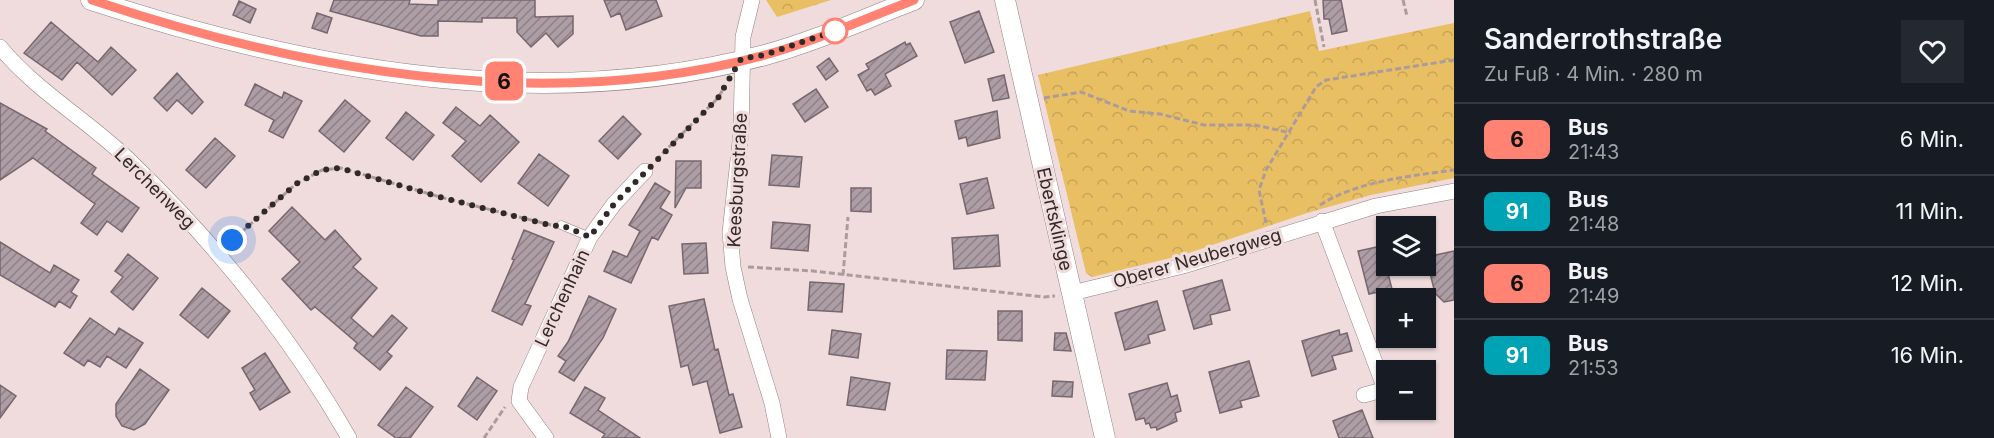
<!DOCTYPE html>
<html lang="de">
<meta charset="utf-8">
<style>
:root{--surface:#171b24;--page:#242831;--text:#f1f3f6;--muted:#9ea1a6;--line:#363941}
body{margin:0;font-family:Inter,sans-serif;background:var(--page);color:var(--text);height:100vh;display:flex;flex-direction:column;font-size:22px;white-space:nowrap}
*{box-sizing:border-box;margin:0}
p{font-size:20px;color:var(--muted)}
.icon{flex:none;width:33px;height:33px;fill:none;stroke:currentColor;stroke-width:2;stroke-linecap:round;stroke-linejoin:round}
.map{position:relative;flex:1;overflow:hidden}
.panel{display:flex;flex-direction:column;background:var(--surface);width:540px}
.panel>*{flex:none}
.badge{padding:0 12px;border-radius:9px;font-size:21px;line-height:39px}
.buttons{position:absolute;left:1376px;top:216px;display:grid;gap:12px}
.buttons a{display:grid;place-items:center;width:60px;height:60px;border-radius:0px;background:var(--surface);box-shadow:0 2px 4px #0004;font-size:30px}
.you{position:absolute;width:30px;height:30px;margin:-15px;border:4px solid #fff;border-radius:50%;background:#1a73e8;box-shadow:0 0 0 9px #1a73e833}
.map>.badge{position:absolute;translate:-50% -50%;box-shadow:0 0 0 3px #fff}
.round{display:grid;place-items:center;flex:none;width:63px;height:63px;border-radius:0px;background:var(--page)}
.summary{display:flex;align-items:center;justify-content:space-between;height:102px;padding:0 30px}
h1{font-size:28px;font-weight:600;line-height:45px}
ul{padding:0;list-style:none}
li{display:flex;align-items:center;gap:18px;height:72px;padding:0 30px;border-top:2px solid var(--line)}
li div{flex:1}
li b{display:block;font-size:22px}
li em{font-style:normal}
li .badge{min-width:66px;font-weight:700;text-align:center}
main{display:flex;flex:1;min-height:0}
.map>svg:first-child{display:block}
.park{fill:url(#park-crowns)}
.building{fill:url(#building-hatch);stroke:#76676f;stroke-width:1.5}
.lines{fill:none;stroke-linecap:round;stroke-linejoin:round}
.service-casing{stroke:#938181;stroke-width:9}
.minor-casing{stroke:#938181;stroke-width:16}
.tertiary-casing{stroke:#938181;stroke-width:21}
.path{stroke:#ab9c9b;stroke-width:3;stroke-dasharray:6 3;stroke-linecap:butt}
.service{stroke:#fff;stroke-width:8}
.minor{stroke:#fff;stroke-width:15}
.tertiary{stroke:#fff;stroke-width:20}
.line-casing{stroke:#fff;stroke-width:14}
.line{stroke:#ff8272;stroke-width:9}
.walk{stroke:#302928;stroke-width:6;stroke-dasharray:0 10.8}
.stop-dot{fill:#fff;stroke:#ff8272;stroke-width:3}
.labels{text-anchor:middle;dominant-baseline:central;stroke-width:6;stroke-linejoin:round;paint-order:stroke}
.street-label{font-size:18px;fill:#302928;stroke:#f0dcdc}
</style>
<main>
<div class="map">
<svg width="1454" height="438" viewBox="0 0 1454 438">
<defs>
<pattern id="park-crowns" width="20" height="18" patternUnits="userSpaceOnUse" patternTransform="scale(1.5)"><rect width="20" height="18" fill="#e9bf64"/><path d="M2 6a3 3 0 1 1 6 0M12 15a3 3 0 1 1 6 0" fill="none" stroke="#c8a457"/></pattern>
<pattern id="building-hatch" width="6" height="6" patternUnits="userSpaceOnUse" patternTransform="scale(1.5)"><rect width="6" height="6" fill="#ad9da5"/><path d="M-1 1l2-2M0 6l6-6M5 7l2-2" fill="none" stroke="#8d8086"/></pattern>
</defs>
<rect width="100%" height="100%" fill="#f0dcdc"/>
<!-- park -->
<path class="park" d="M766 0H831L777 17Z
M1310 11 1319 51 1454 23V178L1371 195 1307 213 1183 255 1092 277 1086 273 1038 75Z"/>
<!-- building -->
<path class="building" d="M334 0H410L409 4 438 5V0H535V17L573 16V34L558 47 546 33 531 47 517 32V18H482V22L438 21V36H421L330 11Z
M604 0H656L662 16 626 30 620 13 611 17Z
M1323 0H1341L1347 31 1332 34 1329 19H1324Z
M239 1 256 9 250 23 233 15Z
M979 11 994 52 965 63 950 22Z
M317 13 332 18 327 33 312 28Z
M51 22 98 62 111 47 136 70 112 95 77 62 62 80 24 53Z
M905 42 906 45 910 43 917 56 885 74 891 86 875 95 871 89 867 91 858 75 869 69 866 64Z
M829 58 838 71 826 80 817 67Z
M177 73 203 102 192 114 177 100 167 111 154 98Z
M1004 75 1009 98 993 101 988 79Z
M255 84 282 98 284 92 302 101 283 138 269 131 274 120 245 105Z
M816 89 828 107 805 122 793 104Z
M345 100 370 121 344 152 319 131Z
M0 103 47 129 45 131 96 168 92 174 139 208 122 232 107 221 97 235 81 223 95 204 33 158 0 180Z
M456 107 480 126 490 115 519 142 481 182 452 156 466 141 443 123Z
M997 111 1000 138 968 146 966 137 959 139 955 121Z
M406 112 434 135 413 160 386 138Z
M623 116 641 134 618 159 599 141Z
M215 138 235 156 206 188 186 170Z
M539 154 569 176 548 206 518 183Z
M772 155 802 157 799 187 769 185Z
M676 161H701V188H686L675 208Z
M987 178 994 208 967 214 960 184Z
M655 183 670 192 660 208 672 215 658 240 652 237 631 283 604 271 613 251 627 257 640 231 629 225Z
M851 188H871V212L851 211Z
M292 207 325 240 335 230 361 259 353 267 377 288 351 318 373 337 392 315 407 328 387 352 392 356 380 370 354 348 357 343 315 307 311 310 282 279 300 262 269 231Z
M773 222 810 225 808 251 771 248Z
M524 230 554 242 525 304 531 306 522 325 492 311 514 260 512 259Z
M998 235 1000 266 954 269 952 238Z
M0 242 50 273 54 265 79 280 71 292 77 296 70 308 59 301 55 307 0 275Z
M706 243 708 273 684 274 682 244Z
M1386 245V266L1392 289 1369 294 1358 251Z
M1454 251V300L1444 302 1435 293 1426 257Z
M128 254 158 278 133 310 111 292 123 277 115 271Z
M1222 280 1230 310 1210 315 1212 324 1194 329 1183 291Z
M810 282 844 284 842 312 808 310Z
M202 288 230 311 208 338 180 315Z
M589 296 616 309 603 338 574 381 559 372 566 361 558 356 568 342Z
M704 299 715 350 718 349 729 395 733 394 742 427 720 433 707 381 693 385 688 365 681 367 669 306Z
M1157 301 1165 330 1148 335 1150 343 1125 350 1115 313Z
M998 311H1022V341L998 340Z
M90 318 115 335 119 328 143 343 126 368 107 356 100 367 88 360 84 366 64 353Z
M832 330 861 334 858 358 829 354Z
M1339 330 1340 335 1347 333 1352 351 1332 356 1336 369 1312 376 1302 341Z
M1055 333H1066L1071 351 1054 350Z
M947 350 987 351 985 380 946 379Z
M265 353 290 392 260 410 250 393 255 390 242 368Z
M1249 361 1259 396 1240 401 1242 407 1220 413 1209 372Z
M140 369 169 390 145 424 134 430 122 426 116 416V404Z
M477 377 497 391 477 420 458 406Z
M851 377 890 383 885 410 847 405Z
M1053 381 1073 382 1072 397 1052 396Z
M1167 383 1171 397 1177 395 1181 411 1175 413 1177 421 1157 430 1156 427 1151 428 1149 423 1146 424 1144 418 1136 420 1129 394Z
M0 385 16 396 0 418Z
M406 387 433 407 410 438H396L378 425Z
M585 387 605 398 598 410 640 438H602L605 434 570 413Z
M1362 410 1373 438H1339L1333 421Z"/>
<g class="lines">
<defs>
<path id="service" d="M561 225 590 237"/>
<path id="minor" d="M752 0 743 37 741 133 730 232 733 267 740 299 772 403 779 438
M0 47C36 91 89 121 130 161 215 243 290 335 349 438
M1322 221 1385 389
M1072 293 1183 266 1376 206 1454 191
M1364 395 1386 389
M546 438 519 401 521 387 590 237 614 204 645 171"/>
<path id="tertiary" d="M91 0C306 70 542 115 765 55 816 41 864 19 914 0
M1005 0 1105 438"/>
</defs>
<!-- service casing -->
<use href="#service" class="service-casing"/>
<!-- minor casing -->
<use href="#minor" class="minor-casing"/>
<!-- tertiary casing -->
<use href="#tertiary" class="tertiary-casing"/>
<!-- path -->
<path class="path" d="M1315 0 1324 47
M1403 0 1407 16
M1044 98 1081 92 1129 111 1160 114 1204 125H1255L1291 133
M656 160 718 98 725 86
M1320 205C1358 181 1410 176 1454 170
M1266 223 1259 190 1266 170 1316 87 1326 80 1454 60
M228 244 296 184 322 170 341 168 440 197 551 225
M748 267 813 271 1044 297 1055 296
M843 275 848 217
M484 438 505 407"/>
<!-- service -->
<use href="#service" class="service"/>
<!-- minor -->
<use href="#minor" class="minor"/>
<!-- tertiary -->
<use href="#tertiary" class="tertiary"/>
</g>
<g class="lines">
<defs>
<path id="line" d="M92 0C303 71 544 115 765 55 816 41 864 19 914 0"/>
</defs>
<!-- line casing -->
<use href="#line" class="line-casing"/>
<!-- line -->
<use href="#line" class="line"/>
<!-- walk -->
<path class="walk" d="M232 240 296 184 322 170 340 168 440 197 553 226 561 225 590 237 614 204 718 98 741 59 764 55 835 31"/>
</g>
<!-- markers -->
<circle class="stop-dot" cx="835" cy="31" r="12"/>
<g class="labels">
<!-- street labels -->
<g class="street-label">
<text transform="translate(737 180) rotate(-87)">Keesburgstraße</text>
<text transform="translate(155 188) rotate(45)">Lerchenweg</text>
<text transform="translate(1055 219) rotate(77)">Ebertsklinge</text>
<text transform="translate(1197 258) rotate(-16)">Oberer Neubergweg</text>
<text transform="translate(562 298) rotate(-65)">Lerchenhain</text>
</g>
</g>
</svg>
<div class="buttons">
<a><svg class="icon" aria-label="layers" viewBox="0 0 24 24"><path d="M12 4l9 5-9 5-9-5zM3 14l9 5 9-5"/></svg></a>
<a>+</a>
<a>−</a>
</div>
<div class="you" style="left:232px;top:240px"></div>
<b class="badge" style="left:504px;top:81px;background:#ff8272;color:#111">6</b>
</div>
<section class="panel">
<div class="summary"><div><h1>Sanderrothstraße</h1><p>Zu Fuß · 4 Min. · 280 m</p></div><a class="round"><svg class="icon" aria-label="heart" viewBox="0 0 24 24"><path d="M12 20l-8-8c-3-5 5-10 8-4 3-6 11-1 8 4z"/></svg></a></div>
<ul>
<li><span class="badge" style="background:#ff8272;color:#111">6</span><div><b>Bus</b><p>21:43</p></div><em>6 Min.</em></li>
<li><span class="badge" style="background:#00a3b4;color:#fff">91</span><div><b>Bus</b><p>21:48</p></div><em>11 Min.</em></li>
<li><span class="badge" style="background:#ff8272;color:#111">6</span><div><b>Bus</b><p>21:49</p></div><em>12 Min.</em></li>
<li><span class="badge" style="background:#00a3b4;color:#fff">91</span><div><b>Bus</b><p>21:53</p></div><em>16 Min.</em></li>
</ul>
</section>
</main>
